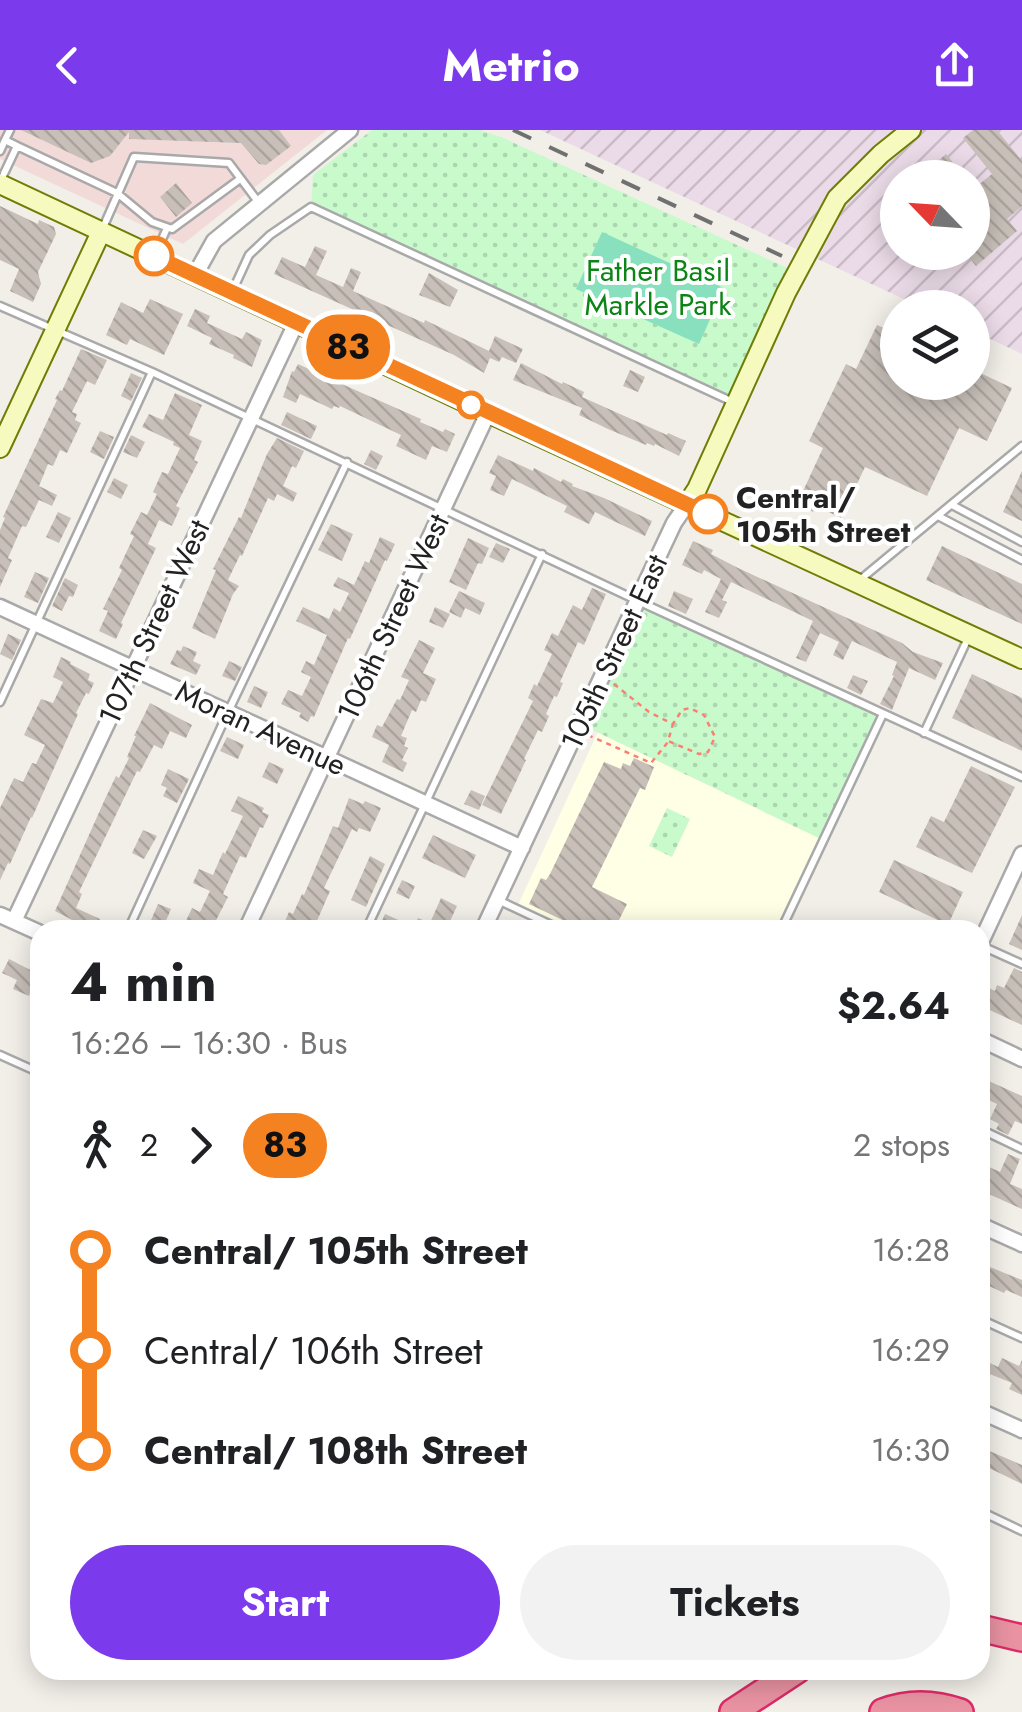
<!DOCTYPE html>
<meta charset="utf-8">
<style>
:root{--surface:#fff;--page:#f2f2f2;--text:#202124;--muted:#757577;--accent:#7c3aed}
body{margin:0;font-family:Jost,sans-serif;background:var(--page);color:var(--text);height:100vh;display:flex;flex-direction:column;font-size:38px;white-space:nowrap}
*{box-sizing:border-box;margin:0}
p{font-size:32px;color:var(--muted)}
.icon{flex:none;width:55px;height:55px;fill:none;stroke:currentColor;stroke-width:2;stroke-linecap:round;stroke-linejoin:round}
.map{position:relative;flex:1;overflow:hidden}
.drawer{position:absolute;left:30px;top:790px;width:960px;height:760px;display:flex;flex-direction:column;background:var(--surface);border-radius:30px;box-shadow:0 5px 25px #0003}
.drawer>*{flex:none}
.badge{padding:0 20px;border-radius:32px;font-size:35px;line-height:65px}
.needle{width:65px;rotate:295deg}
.fabs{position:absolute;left:880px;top:30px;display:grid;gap:20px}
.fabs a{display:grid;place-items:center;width:110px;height:110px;border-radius:50%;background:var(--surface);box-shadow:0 5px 25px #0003;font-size:50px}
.map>.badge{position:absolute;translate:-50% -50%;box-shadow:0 0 0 5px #fff}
.legs{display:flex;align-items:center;gap:15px;height:110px;padding:0 40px;font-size:32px}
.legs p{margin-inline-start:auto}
.overview{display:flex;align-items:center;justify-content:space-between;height:170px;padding:0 40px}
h1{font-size:55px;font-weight:700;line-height:75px}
.primary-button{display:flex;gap:20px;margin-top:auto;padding:20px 40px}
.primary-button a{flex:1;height:115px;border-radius:60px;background:var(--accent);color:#fff;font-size:40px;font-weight:700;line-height:115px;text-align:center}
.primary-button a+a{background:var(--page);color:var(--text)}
ul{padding:0 40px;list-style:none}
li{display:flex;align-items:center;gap:35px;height:100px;font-size:38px}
li i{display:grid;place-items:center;width:15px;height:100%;margin:0 12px;background:currentColor}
li i::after{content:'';width:25px;height:25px;margin:-12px;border:8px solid;border-radius:50%;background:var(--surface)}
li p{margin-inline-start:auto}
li:first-child i{background:linear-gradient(#0000 50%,currentColor 0)}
li:last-child i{background:linear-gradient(currentColor 50%,#0000 0)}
header{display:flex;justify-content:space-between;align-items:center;height:130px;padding:0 40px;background:var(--accent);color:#fff;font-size:45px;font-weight:700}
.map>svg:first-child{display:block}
.commercial{fill:#f2dad9}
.industrial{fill:url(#industrial-furrows);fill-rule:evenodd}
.education{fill:#ffffe5}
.park{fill:url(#park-dots)}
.pitch{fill:#88e0be}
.building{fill:url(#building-back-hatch)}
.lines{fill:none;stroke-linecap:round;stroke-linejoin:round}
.lane-casing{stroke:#a9a9a9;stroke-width:11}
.street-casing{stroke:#a9a9a9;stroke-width:19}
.secondary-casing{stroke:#707d05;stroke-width:22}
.highway-casing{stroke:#dc2a67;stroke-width:30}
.path{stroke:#fa8072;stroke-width:2.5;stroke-dasharray:5 5;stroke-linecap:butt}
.lane{stroke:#fff;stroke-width:6}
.street{stroke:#fff;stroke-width:14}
.secondary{stroke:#f7fabf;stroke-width:18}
.highway{stroke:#e892a2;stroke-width:25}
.rail{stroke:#707070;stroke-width:4;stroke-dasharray:20 20;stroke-linecap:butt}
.line-1-casing{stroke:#fff;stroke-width:22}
.line-1{stroke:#f58220;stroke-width:15}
.stop-1-dot{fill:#fff;stroke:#f58220;stroke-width:5}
.labels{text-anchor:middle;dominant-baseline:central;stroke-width:8;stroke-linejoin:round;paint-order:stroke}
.park-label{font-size:30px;fill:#0c8416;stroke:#fff}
.stop-label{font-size:30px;font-weight:bold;fill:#222;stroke:#fff;text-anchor:start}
.street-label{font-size:30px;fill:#222;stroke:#fff}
</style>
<header><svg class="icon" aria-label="back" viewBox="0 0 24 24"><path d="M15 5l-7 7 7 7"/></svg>Metrio<svg class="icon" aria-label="share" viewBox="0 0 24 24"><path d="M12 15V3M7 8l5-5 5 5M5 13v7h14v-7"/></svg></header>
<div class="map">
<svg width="1022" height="1582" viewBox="0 0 1022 1582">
<defs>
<pattern id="industrial-furrows" width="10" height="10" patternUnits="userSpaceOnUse" patternTransform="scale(2.5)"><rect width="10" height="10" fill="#ebdbe8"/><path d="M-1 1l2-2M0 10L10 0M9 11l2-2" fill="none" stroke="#c9bcc7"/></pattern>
<pattern id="park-dots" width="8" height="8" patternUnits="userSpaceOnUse" patternTransform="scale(2.5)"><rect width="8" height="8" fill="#c8facc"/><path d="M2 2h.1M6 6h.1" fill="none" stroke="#acd6af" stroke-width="1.8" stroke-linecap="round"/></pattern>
<pattern id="building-back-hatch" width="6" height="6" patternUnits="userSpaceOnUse" patternTransform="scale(2.5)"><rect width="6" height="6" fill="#c7bfb8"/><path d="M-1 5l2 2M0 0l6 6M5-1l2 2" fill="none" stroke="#aba49e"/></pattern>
</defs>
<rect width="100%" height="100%" fill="#f2efe9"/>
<!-- commercial -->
<path class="commercial" d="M0 0H327L183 114 0 29Z"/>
<!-- industrial -->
<path class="industrial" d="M540 0H1022V224L973 201 972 178 921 177ZM898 48H972V122H898Z"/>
<!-- education -->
<path class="education" d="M598 602 822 706 778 800H572L518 775Z"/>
<!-- park -->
<path class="park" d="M372 0H480L501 7 796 142 736 274 311 77 313 45Z
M636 475 883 584 823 710 580 594Z
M667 678 690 689 672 727 649 716Z"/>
<!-- pitch -->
<path class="pitch" d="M602 102 724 158 699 214 576 159Z"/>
<!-- building -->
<path class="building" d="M21 0H279L291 16 266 35 259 34 241 13 129 9V2L110 26 91 33Z
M973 0H997L1022 31V76L1007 89 1017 101 976 136 965 122H972V60L992 44 963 8Z
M946 24 966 48H918Z
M176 53 192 73 176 87 160 67Z
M0 76 38 94 39 90 54 97 56 104 38 142 41 154 33 172 10 161 19 139 0 130Z
M315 116 327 121 316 145 343 157 351 138 361 142 353 161 424 193 425 190 489 221 495 206 523 219 516 233 502 227 499 232 490 228 484 243 454 225 274 144 282 127 305 137Z
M429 143 458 160 450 177 419 165Z
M150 169 183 184 164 225 130 209 127 215 106 205 121 172 143 183Z
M195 179 210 186 207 193 242 209 246 202 262 210 252 237 233 228 234 225 209 214 212 208 187 196Z
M877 195 898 204V252H972V239L1012 258 987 311 959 298 927 366 865 337 841 388 816 376 813 382 797 374 823 318 809 311 846 234 856 239Z
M81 219 107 230 95 255 87 251 72 282 77 284 75 290 81 293 67 323 60 320 53 336 48 334 39 356 57 365 52 376 39 370 26 397 22 396 8 428 12 430 0 457V400L5 388 3 387 57 270 55 269 60 260 62 261Z
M315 233 325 238 323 243 338 250 344 255 421 289 420 292 443 302 445 299 455 304 447 322 432 316 426 330 396 316 401 305 340 276 339 278 334 276 332 279 300 264 296 273 283 267 292 241 294 242 298 234 311 240Z
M521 233 562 254 563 252 584 262 582 267 667 305 668 303 686 311 679 326 655 314 654 316 647 313 646 315 608 299 579 285 582 278 513 250Z
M630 240 645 247 638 262 623 256Z
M131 243 142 248 131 271 121 266Z
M175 263 202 275 189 305 202 311 194 330 198 332 176 376 180 378 172 396 159 390 148 414 156 418 121 493 123 494 116 509 99 501 108 481 103 479 122 440 119 438 134 406 130 404 141 382 147 385 157 364 153 362 162 342 168 344 180 318 173 315 174 312 142 297 149 284 163 290Z
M287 282 317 296 311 309 281 295Z
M100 301 114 307 104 329 90 322Z
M131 305 145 312 137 328 123 322Z
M277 308 304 321 296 338 292 336 283 356 297 363 293 372 277 364 274 371 268 368 242 426 240 425 228 450 239 456 233 464 215 509 192 498 216 440 213 439 239 387 241 388 267 324Z
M371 320 383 326 376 340 364 334Z
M498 325 533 341 534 338 561 352 563 349 573 354 572 356 604 368 652 391 645 406 595 382 589 394 564 382 567 376 512 349 504 366 490 360 496 346 489 343Z
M1022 341V391L1003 382Z
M114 348 128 355 121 369 107 362Z
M58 382 71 388 59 413 46 407Z
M331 394 353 404 342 431 318 420Z
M380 407 395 414 387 431 385 430 350 509 348 508 314 587 311 586 308 592 299 587 301 583 281 574 288 560 302 566 311 547 301 542 306 531 314 535 327 505 296 491 303 477 329 489 334 478 340 482 349 463 333 456 338 447 354 455 365 431 369 433Z
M468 408 489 418 482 434 478 433 466 460 449 452Z
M693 411 713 420 711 424 738 438 902 513 913 522 943 533 935 550 909 538 892 580 880 574 894 546 892 545 897 532 852 511 843 530 833 525 839 512 820 503 806 532 796 528 813 491 731 452 722 470 727 472 719 488 705 482 721 449 704 440 702 444 682 435Z
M496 413 510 419 503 433 489 427Z
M942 416 1022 454V494L926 450Z
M35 442 49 448 38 473 24 467Z
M65 448 78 455 73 467 69 466 62 481 52 476Z
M592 458 606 464 584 515 578 512 560 552 563 553 557 567 554 566 546 584 549 586 542 602 538 600 524 629 526 630 501 684 482 675 533 571 528 568 534 554 537 556 552 524 544 520 552 503 558 506 573 475 582 480Z
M459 461 485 473 480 485 465 478 461 488 449 482Z
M674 461 693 469 686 484 668 476Z
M435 477 450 484 443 498 429 492Z
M8 504 21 510 12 530 0 524Z
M419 510 435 518 423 543 436 549 426 572 421 570 416 582 412 580 401 606 407 608 404 616 408 618 402 630 407 633 403 642 382 632 389 615 372 607 377 595 382 597 397 569 400 570 409 550 401 547Z
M183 516 197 522 193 531 201 535 196 545 170 534 177 520 181 521Z
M61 527 71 532 70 534 90 544 88 550 94 553 89 564 86 563 76 583 78 584 32 688 31 687 10 734 8 733 0 750V678L14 648 23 652 32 633 36 634 45 615 24 605 41 569 53 573 63 552 53 547Z
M229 531 242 537 235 551 222 546Z
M972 544 1022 568V621L952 588Z
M853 545 868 551 861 565 847 558Z
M254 556 268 562 261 578 247 572Z
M150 573 192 595 186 608 170 601 162 619 154 615 140 642 137 641 79 762 82 764 76 778 100 789 95 800H77L80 794 55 781 105 669 116 646 119 648 129 628 127 627 136 606H134Z
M227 607 244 615 238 629 220 621Z
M634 628 654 637 645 660 640 658 592 757 627 774 614 800H601L578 790 575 796 529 774 541 748 546 750 550 744 604 632 621 639 623 633 630 636Z
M269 632 284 639 277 654 262 647Z
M971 636 1015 657 972 743 916 717 931 686 944 692Z
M168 639 189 649 177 673 163 666 167 658 161 655Z
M471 660 485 666 479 680 464 674Z
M238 666 264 678 262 682 269 685 263 698 260 697 246 728 240 726 223 764 228 767 211 800H200L185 793 192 778 200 782 210 761 193 753 199 739 213 745 223 722 225 724 243 686 231 681Z
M349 668 363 674 365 671 381 678 370 702 359 698 357 702 352 699 324 758 330 761 313 800H281L289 782 293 784 302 764 304 765 333 696 338 698Z
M143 700 157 706 144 729 132 723Z
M433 705 476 725 465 748 422 728Z
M370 726 385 734 366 777 351 770Z
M894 730 963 762 948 795 879 762Z
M402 750 415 756 409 769 396 763Z
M441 768 457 776 446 800H378L385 784 414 797 418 788 430 793Z
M158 774 171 779 162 800H154L148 797Z
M1022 785V820L1009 814Z
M9 829 40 845V856L37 863 31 860 29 866 13 859 17 850 2 843Z
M1014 838 1022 842V895L981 876 989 858 995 861 997 855 1004 858Z
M980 947 1022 966V994L1015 991 1008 1005 996 999 999 994 990 989 997 974 980 966Z
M1008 1024 1020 1029 1010 1054 1022 1059V1079L980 1060 989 1037 1000 1042Z
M980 1133 1022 1150V1167L1006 1160 1004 1163 989 1156 980 1177Z
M980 1228 998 1237 1002 1228 1019 1236 1022 1230V1265L1009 1259 1012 1253 980 1240Z
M980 1317 1022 1335V1354L987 1337 980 1353Z"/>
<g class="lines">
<defs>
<path id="lane" d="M5 10 10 0
M0 21 5 10 17 16
M1 50 17 16 117 63 152 92 172 99 240 49
M102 100 134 27 229 33 259 73
M155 125 167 98
M232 162 249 125 270 105 311 77 735 273
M0 176 152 242 651 477 1022 647
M952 375 1022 412
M938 386 1022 430
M861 449 1022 316
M0 572 152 242
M924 603 969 506
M500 771 562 800
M128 800 228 582 347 332
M366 800 542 424
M781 800 883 584
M982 816 1022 834
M0 925 40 943
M980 999 1022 1019
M980 1189 1022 1208
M980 1381 1022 1401"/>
<path id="street" d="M195 145 214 111 350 0
M0 477C174 557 347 639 522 718
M0 785 40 803
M14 791 296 193
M246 800 488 283
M483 800 674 393 687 374
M980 814 1022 724
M980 909 1022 929
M980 1095 1022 1114
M980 1281 1022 1300"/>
<path id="secondary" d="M0 54 488 283 1022 529
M0 318 101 102
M687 374 697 359 786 163 837 68 881 24 911 0"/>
<path id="highway" d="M980 1498 1022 1508
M733 1582 797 1540
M883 1582C909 1572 934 1573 960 1582"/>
</defs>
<!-- lane casing -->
<use href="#lane" class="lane-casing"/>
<!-- street casing -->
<use href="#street" class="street-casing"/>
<!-- secondary casing -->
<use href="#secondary" class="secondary-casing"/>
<!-- highway casing -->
<use href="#highway" class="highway-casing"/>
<!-- path -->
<path class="path" d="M614 554 649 582 673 594 682 580 690 578 704 585 715 607 708 622 699 624 668 611 673 594
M588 605 651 633 668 612"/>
<!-- lane -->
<use href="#lane" class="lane"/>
<!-- street -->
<use href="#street" class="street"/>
<!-- secondary -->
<use href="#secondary" class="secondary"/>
<!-- highway -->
<use href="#highway" class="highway"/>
<!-- rail -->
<path class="rail" d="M513 0 782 126"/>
</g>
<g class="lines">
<defs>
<path id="line-1" d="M154 126 708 384"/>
</defs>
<!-- line-1 casing -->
<use href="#line-1" class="line-1-casing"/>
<!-- line-1 -->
<use href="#line-1" class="line-1"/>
</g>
<!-- markers -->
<g class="stop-1-dot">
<circle cx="154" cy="126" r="18"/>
<circle cx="471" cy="275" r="12"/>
<circle cx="708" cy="384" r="18"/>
</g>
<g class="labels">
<!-- park labels -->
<g class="park-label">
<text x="658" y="140">Father Basil<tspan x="658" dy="34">Markle Park</tspan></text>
</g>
<!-- stop labels -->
<g class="stop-label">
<text x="736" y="367">Central/<tspan x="736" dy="34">105th Street</tspan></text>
</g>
<!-- street labels -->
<g class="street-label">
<text transform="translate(393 487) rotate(-65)">106th Street West</text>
<text transform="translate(154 492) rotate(-65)">107th Street West</text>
<text transform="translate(614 522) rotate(-65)">105th Street East</text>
<text transform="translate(261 598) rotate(25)">Moran Avenue</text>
</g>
</g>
</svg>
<div class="fabs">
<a><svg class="needle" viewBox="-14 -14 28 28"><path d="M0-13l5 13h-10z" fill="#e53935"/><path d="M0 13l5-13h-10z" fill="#757577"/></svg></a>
<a><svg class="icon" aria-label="layers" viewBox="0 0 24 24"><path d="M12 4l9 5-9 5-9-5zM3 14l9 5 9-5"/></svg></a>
</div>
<b class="badge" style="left:348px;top:217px;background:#f58220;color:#111">83</b>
<section class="drawer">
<div class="overview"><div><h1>4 min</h1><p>16:26 – 16:30 · Bus</p></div><b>$2.64</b></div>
<div class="legs"><svg class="icon" aria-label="walk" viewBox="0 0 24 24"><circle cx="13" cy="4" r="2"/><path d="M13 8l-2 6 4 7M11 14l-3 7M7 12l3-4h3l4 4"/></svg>2<svg class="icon" aria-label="forward" viewBox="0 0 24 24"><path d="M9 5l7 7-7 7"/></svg><b class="badge" style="background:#f58220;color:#111">83</b><p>2 stops</p></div>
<ul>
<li><i style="color:#f58220"></i><b>Central/ 105th Street</b><p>16:28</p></li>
<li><i style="color:#f58220"></i><span>Central/ 106th Street</span><p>16:29</p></li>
<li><i style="color:#f58220"></i><b>Central/ 108th Street</b><p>16:30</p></li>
</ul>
<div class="primary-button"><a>Start</a><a>Tickets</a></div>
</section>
</div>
